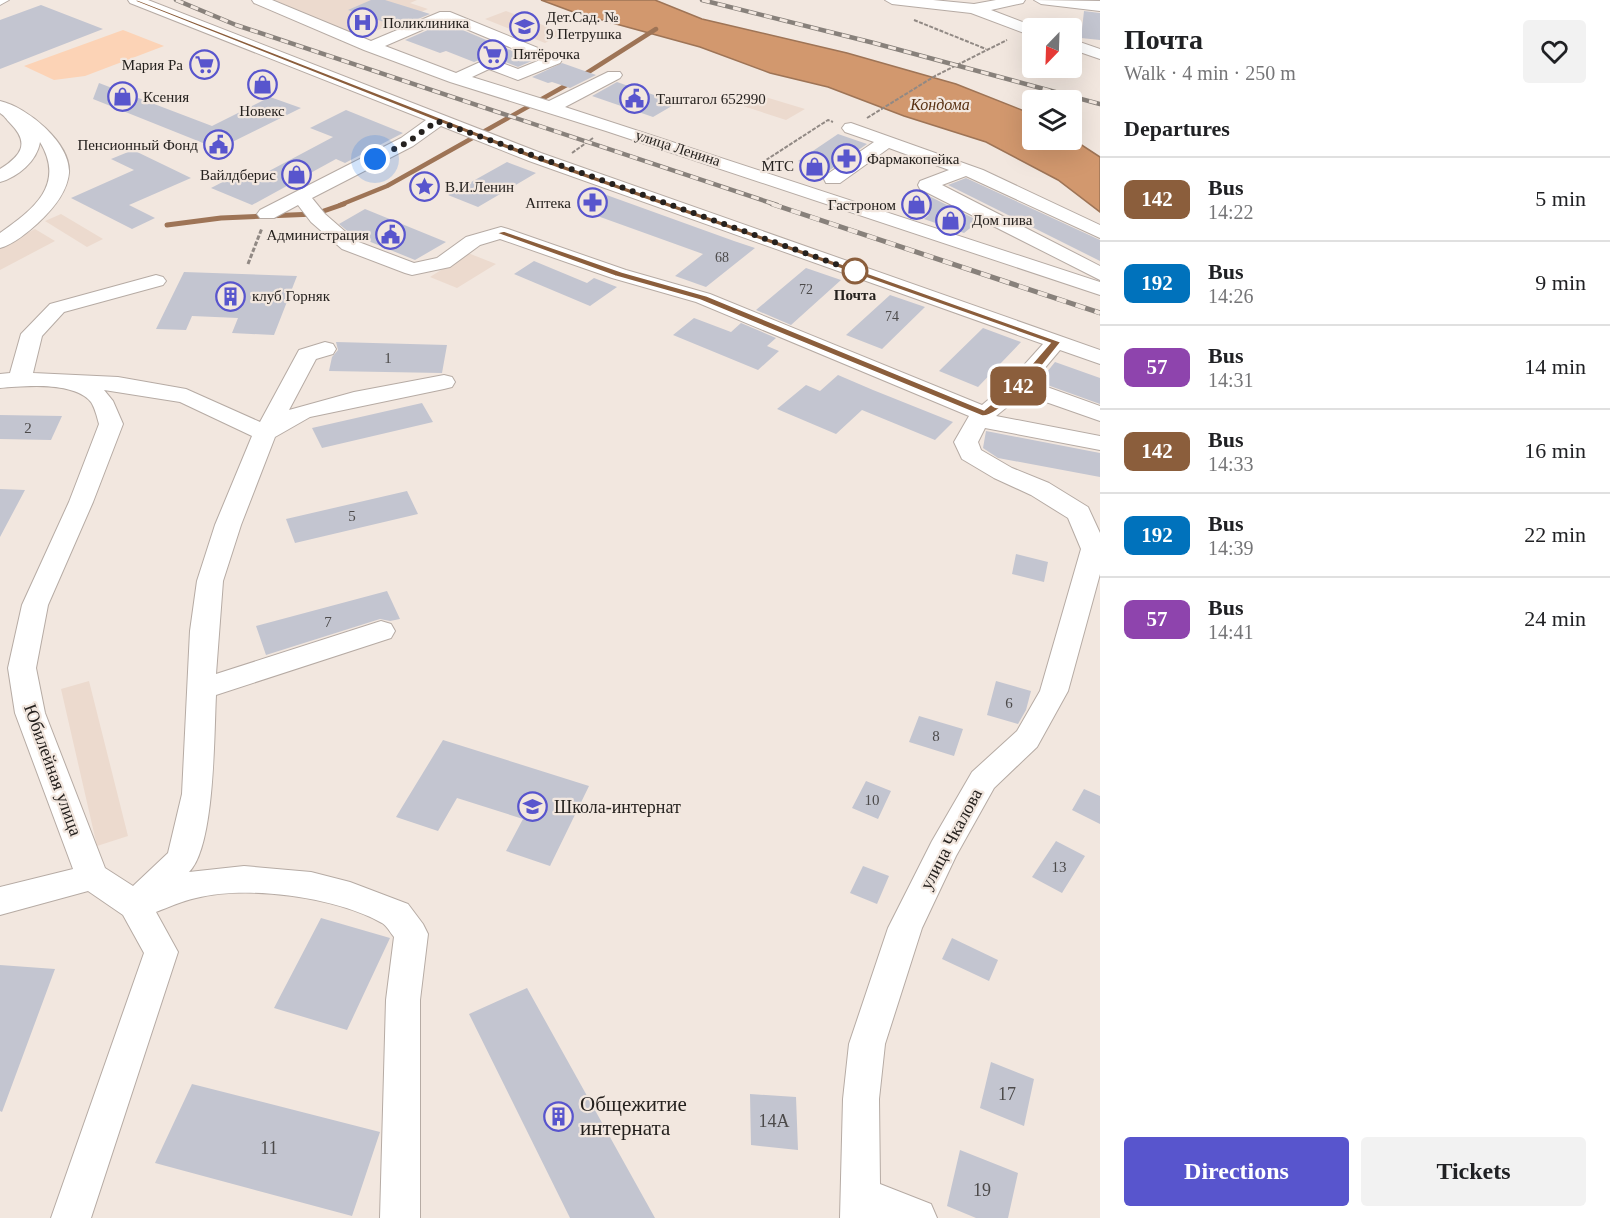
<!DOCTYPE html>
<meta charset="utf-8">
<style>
:root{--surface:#fff;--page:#f2f2f2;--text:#202124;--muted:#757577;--line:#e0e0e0;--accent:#5855cd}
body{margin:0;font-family:Georgia,serif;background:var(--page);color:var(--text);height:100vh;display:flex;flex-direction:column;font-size:22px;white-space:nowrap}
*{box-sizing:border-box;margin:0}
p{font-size:20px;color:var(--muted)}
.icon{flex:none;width:33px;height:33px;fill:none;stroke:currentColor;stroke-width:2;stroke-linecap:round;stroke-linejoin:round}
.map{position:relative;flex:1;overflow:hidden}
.drawer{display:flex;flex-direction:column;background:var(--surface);width:510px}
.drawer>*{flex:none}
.badge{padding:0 12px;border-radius:9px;font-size:21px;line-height:39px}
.needle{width:39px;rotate:203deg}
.fabs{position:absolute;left:1022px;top:18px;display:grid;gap:12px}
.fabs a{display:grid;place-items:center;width:60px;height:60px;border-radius:6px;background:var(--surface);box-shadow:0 6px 24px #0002;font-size:30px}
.you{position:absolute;width:30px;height:30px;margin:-15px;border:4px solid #fff;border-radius:50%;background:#1a73e8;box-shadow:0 0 0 9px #1a73e833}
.map>.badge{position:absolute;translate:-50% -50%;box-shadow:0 0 0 3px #fff}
h2{padding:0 24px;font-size:22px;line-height:54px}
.round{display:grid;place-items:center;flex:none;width:63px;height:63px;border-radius:6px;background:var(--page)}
.headline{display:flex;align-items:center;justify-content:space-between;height:102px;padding:0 24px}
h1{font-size:28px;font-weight:700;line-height:45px}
.button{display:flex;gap:12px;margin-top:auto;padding:12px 24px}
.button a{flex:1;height:69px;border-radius:6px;background:var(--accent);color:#fff;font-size:24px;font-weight:700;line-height:69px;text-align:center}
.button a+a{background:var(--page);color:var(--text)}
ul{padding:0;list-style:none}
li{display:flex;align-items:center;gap:18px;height:84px;padding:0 24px;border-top:2px solid var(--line)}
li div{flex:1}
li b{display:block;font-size:22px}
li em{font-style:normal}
li .badge{min-width:66px;font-weight:700;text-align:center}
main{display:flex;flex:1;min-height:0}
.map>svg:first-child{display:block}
.built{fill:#ecdace}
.green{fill:#fcd3b6}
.water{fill:#d2986e;stroke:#9e7456;stroke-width:1.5}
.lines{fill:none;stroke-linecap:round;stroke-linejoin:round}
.stream-far1{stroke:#9e7456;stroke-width:4.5}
.stream{stroke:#9e7456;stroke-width:5}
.building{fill:#c3c5d0}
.minor-casing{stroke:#b6aba4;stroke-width:2}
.path-far1{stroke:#918984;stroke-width:2;stroke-dasharray:4 1.5;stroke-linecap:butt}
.path{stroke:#918984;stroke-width:3;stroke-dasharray:4.5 2;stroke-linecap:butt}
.minor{fill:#fff;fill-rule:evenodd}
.rail-far1-casing{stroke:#88817b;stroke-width:4.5}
.rail-casing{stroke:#88817b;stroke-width:5}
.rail-far1{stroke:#f2e7df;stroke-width:3;stroke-dasharray:8;stroke-linecap:butt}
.rail{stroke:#f2e7df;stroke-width:4;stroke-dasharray:10;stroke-linecap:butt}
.line{fill:#8b5e3c;stroke:#fff;stroke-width:1.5}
.walk{stroke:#25211e;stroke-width:6;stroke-dasharray:0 10.8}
.stop-dot{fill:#fff;stroke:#8b5e3c;stroke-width:3}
.labels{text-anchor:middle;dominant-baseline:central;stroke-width:4.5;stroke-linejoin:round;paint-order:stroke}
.far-number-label{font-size:14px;fill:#4c4a4a}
.far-poi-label{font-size:15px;fill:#25211e;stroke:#f2e7df;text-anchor:start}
.far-street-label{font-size:15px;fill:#25211e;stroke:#f2e7df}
.far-stop-label{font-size:15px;font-weight:bold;fill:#25211e;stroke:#f2e7df}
.number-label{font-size:15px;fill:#4c4a4a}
.far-water-label{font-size:16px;font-style:italic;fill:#593112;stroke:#f2e7df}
.street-label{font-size:18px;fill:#25211e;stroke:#f2e7df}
.poi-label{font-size:18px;fill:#25211e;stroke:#f2e7df;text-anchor:start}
.near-number-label{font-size:18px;fill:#4c4a4a}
.near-poi-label{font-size:21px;fill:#25211e;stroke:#f2e7df;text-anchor:start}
</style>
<main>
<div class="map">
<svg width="1100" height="1218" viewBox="0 0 1100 1218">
<rect width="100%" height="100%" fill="#f2e7df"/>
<!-- built -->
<path class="built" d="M274 0H417L410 3 428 9 361 37Z
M506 11 564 33 545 43 485 19Z
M752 93 805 109 786 120 734 103Z
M61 214 103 239 87 247 45 221Z
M35 229 55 241 0 270V247Z
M468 253 496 264 457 288 430 277Z
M89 681 128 836 97 846 61 689Z"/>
<!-- green -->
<path class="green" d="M123 30 164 46 85 76 54 80 24 66Z"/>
<!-- water -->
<path class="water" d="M541 0H655L702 19 847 53 956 84 1032 114V140L1071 138 1100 157V212L1058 180 986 142 904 116 828 87 770 73 700 47 576 13Z"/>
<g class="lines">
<!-- stream-far1 -->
<path class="stream-far1" d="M582 76 656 29
M340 205 387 186 572 82"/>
<!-- stream -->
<path class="stream" d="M167 225 221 218 315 214 344 204"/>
</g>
<!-- building -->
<path class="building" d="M371 0H385L430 14 399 27 348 10Z
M41 5 103 29 0 69V20Z
M1084 11 1100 13V40L1081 38Z
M444 23 465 31 534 60 518 67 490 56 474 62 446 51 440 53 405 40Z
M562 63 596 75 570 88 552 82 548 83 532 77Z
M617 82 677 103 653 117 592 96Z
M99 83 212 126 270 97 301 108 218 149 93 99Z
M346 110 403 133 345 163 336 159 252 205 211 188 238 174 252 180 333 137 310 128Z
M838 134 867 144 827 172 798 161Z
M133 150 191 178 129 205 155 218 132 229 71 198 134 170 111 159Z
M507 162 536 173 478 207 448 195Z
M966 178 1100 240V261L948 185Z
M601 193 734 241 755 248 706 287 675 276 703 254 578 209Z
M927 195 979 221 964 233 924 219 929 215 903 206Z
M365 209 446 242 415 260 351 234 339 224Z
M534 261 587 283 594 278 617 287 590 306 514 274Z
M806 268 841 280 791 325 756 310Z
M184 272 297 276 274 335 232 333 238 318 192 316 186 330 156 329Z
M890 295 925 307 882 349 846 335Z
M694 318 731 332 741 323 776 338 767 346 779 351 758 370 673 335Z
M983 328 1021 342 978 387 939 371Z
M336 342 447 345 442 373 329 371 332 357 338 350Z
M1055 362 1100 378V404L1039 382Z
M838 375 873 390 953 422 935 440 862 410 836 434 777 409 806 385 820 391Z
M422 403 433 422 322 448 312 428Z
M0 415 62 416 51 440 0 439Z
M986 431 1100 453V477L998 458 983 448Z
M0 489 25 490 0 537Z
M407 491 418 514 295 543 286 519Z
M1016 554 1048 562 1044 582 1012 574Z
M387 591 400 619 390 621 380 619 266 655 256 626Z
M996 681 1031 691 1026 710 1018 724 987 715Z
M919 716 963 729 954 756 909 742Z
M443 740 589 786 550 866 506 851 523 819 457 798 438 831 396 817Z
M866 781 891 791 878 819 852 808Z
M1084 789 1100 796V824L1072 810Z
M1056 841 1085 856 1062 893 1032 877Z
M863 866 889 876 877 904 850 893Z
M321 918 390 938 347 1030 274 1008Z
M952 938 998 960 989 981 942 959Z
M0 965 55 969 2 1112 0 1111Z
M527 988 655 1218H570L469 1014Z
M991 1062 1034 1079 1024 1126 980 1108Z
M192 1084 380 1132 352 1216 155 1163Z
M750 1094 796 1097 798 1150 751 1145Z
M960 1150 1018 1173 1008 1218H976L947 1206Z"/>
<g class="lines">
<defs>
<path id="minor" d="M0 0H9L0 5Z
M128 0H148L541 153 1100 350V364L1060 350 1033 382 1100 406V421L1023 394 996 416 1100 436V450L985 428 978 442 981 450 1012 468 1049 483 1088 507 1100 533V574L1068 691 1037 747 994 788 956 856 922 928 885 1044 879 1099 880 1184 931 1204 937 1218H840L843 1099 849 1044 888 928 932 841 972 772 1017 731 1040 691 1081 549 1068 518 1031 495 994 478 962 459 954 442 969 416 696 302 612 278 500 239 480 245 450 267 412 275 405 273 342 249 311 222 298 205 274 218H260L257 214 260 210 401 138 426 120 130 3ZM441 126 529 161 1043 344 1006 385 982 405 710 294 626 270 508 229 501 227 466 237 437 258 414 263 356 241 325 214 312 198 413 146Z
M252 0H272L371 41 440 12H450L560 57 562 60 560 63 518 80 489 69 472 77 549 101 608 72H620L622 75 620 78 565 107 1100 282V295L606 131 450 82 364 50 254 3ZM445 20 540 60 518 69 489 58 456 73 385 46Z
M885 0H933L974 4 996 0H1025L1023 3 991 10 1038 28H1032V36L971 13 892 4Z
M1034 0 1100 1V11L1041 4Z
M1071 39 1100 49V59L1071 49Z
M0 101C27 107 71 143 69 173 67 193 52 210 38 223 28 232 14 244 0 248V233C33 210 66 185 40 142 37 161 18 177 0 182V169C22 155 30 143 10 123 6 119 5 116 0 113Z
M851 123 983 170 1100 225V238L966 176 942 185 1100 266V280L920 189 918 185 920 181 949 170 889 148 840 183H826L824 179 826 175 874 142 845 132 842 128 845 124Z
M156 275 163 277 166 281 163 285 64 312 42 336 33 373 118 377 186 389 260 422 299 350 325 342 333 344 336 349 333 354 316 359 289 410 354 392 444 375 452 377 455 382 452 387 444 389 310 417 275 437 241 525 223 581 216 674 381 621 391 624 395 631 391 638 216 695C214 733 215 847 189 872L244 866 311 872 350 882 408 904 423 924 428 934 420 1000V1218H380L386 1000 394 937C390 932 387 926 382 923 335 897 248 885 196 898 182 901 169 907 156 912L178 952 91 1218H51L144 953 123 915 88 891 0 915V887L73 869 15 713 8 668 22 605 69 502 99 424C97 417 95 408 91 402 74 381 23 386 0 388V374L10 373 21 334 50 304ZM104 390 180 402 252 436 215 525 197 581 190 631 182 794 168 853 133 886 105 868 45 713 36 668 48 605 93 502 123 424 113 401Z"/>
</defs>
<!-- minor casing -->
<use href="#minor" class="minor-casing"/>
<!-- path-far1 -->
<path class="path-far1" d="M914 20 986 49
M867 118 935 76 1007 40
M572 153 593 138
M766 160 828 120 833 122"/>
<!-- path -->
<path class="path" d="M248 264 262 228"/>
<!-- minor -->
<use href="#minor" class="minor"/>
<defs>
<path id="rail-far1" d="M176 0 236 25 777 205
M702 0 874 43 1100 104"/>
<path id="rail" d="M772 204 1100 313"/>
</defs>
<!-- rail-far1 casing -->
<use href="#rail-far1" class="rail-far1-casing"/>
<!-- rail casing -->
<use href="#rail" class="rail-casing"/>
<!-- rail-far1 -->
<use href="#rail-far1" class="rail-far1"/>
<!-- rail -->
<use href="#rail" class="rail"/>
</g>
<!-- line -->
<path class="line" d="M132 0H138L538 156 1061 342C1049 358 1001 418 982 416L700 300 615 276 496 233 504 231 622 272 707 296 984 410 1011 388 1050 343 532 159Z"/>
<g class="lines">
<!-- walk -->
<path class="walk" d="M375 159 408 142 437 121 855 271"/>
</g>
<!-- icons -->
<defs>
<symbol id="hospital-ring" viewBox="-11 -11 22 22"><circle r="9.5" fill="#f2e7df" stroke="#5855cd" stroke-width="1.5"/><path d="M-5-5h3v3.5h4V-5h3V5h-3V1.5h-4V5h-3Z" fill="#5855cd"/></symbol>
<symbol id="school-ring" viewBox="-11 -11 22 22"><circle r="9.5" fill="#f2e7df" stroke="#5855cd" stroke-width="1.5"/><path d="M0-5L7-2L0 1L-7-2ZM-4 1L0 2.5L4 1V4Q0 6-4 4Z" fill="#5855cd"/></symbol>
<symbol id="supermarket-ring" viewBox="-11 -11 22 22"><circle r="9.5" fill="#f2e7df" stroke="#5855cd" stroke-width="1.5"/><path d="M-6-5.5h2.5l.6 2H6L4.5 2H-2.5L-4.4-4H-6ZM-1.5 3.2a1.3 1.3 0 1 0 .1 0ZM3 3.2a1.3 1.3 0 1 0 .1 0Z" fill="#5855cd"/></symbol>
<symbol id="shop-ring" viewBox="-11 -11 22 22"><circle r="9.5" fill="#f2e7df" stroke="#5855cd" stroke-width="1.5"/><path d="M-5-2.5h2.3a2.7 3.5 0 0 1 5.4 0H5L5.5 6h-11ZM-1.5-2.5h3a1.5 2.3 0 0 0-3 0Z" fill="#5855cd"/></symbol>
<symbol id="civic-ring" viewBox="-11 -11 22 22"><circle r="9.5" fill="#f2e7df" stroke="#5855cd" stroke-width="1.5"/><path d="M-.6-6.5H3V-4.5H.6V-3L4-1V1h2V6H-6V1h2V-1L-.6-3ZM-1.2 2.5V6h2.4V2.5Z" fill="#5855cd"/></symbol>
<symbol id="pharmacy-ring" viewBox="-11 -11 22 22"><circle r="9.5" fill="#f2e7df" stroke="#5855cd" stroke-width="1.5"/><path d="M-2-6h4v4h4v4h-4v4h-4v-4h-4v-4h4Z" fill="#5855cd"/></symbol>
<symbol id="sight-ring" viewBox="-11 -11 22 22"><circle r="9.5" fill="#f2e7df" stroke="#5855cd" stroke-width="1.5"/><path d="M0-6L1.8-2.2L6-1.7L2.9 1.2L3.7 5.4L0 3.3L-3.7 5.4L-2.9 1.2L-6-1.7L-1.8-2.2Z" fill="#5855cd"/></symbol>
<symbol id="building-ring" viewBox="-11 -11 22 22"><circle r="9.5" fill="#f2e7df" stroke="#5855cd" stroke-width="1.5"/><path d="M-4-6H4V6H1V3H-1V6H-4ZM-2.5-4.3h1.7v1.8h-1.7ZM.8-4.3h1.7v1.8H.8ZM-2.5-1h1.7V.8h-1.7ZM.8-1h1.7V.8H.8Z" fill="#5855cd"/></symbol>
</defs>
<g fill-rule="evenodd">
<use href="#hospital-ring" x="346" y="6" width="33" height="33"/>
<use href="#school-ring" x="508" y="10" width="33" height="33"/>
<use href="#supermarket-ring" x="476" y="38" width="33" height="33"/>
<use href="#supermarket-ring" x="188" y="48" width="33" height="33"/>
<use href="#shop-ring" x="246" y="68" width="33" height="33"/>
<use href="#shop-ring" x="106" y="80" width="33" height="33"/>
<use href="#civic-ring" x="618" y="82" width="33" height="33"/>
<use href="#civic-ring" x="202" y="128" width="33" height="33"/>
<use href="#pharmacy-ring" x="830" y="142" width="33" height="33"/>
<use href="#shop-ring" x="798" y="150" width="33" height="33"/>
<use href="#shop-ring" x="280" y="158" width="33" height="33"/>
<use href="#sight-ring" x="408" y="170" width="33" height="33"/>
<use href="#pharmacy-ring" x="576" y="186" width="33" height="33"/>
<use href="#shop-ring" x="900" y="188" width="33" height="33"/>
<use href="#shop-ring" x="934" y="204" width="33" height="33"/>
<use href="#civic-ring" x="374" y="218" width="33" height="33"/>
<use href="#building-ring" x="214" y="280" width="33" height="33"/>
<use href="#school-ring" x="516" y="790" width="33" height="33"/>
<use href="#building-ring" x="542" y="1100" width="33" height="33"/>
</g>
<!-- markers -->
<circle class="stop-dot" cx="855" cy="271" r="12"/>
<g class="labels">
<!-- far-number labels -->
<g class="far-number-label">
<text x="722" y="257">68</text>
<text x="806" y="289">72</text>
<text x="892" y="316">74</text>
</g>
<!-- far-poi labels -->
<g class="far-poi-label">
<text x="546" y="17">Дет.Сад. №<tspan x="546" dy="17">9 Петрушка</tspan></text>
<text x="383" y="23">Поликлиника</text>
<text x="513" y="54">Пятёрочка</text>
<text x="183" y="65" text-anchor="end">Мария Ра</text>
<text x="143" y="97">Ксения</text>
<text x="656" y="99">Таштагол 652990</text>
<text x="262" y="111" text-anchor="middle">Новекс</text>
<text x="198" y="145" text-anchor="end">Пенсионный Фонд</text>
<text x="867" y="159">Фармакопейка</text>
<text x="794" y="166" text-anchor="end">МТС</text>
<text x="276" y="175" text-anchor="end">Вайлдберис</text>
<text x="445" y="187">В.И.Ленин</text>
<text x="571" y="203" text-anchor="end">Аптека</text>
<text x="896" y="205" text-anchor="end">Гастроном</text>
<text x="972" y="220">Дом пива</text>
<text x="369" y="235" text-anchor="end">Администрация</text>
<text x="252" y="296">клуб Горняк</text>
</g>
<!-- far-street labels -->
<g class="far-street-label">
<text transform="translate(678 148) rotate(18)">улица Ленина</text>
</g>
<!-- far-stop labels -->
<g class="far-stop-label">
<text x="855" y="295">Почта</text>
</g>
<!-- number labels -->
<g class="number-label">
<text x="388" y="358">1</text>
<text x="28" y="428">2</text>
<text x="352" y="516">5</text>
<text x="328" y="622">7</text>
<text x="1009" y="703">6</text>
<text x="936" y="736">8</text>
<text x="872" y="800">10</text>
<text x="1059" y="867">13</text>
</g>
<!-- far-water labels -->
<g class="far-water-label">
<text x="940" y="104">Кондома</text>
</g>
<!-- street labels -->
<g class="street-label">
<text transform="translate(53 770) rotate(70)">Юбилейная улица</text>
<text transform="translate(951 839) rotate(-62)">улица Чкалова</text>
</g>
<!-- poi labels -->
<g class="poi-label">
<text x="554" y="807">Школа-интернат</text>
</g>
<!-- near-number labels -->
<g class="near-number-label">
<text x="1007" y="1094">17</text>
<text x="774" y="1121">14А</text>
<text x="269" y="1148">11</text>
<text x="982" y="1190">19</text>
</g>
<!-- near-poi labels -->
<g class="near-poi-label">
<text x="580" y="1104">Общежитие<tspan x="580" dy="24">интерната</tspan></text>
</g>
</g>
</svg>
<div class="fabs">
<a><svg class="needle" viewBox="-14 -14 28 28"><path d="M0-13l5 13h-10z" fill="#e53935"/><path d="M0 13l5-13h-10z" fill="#757577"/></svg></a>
<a><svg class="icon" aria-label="layers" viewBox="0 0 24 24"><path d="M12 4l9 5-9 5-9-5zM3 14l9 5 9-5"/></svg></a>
</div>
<div class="you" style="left:375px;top:159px"></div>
<b class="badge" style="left:1018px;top:386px;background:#8b5e3c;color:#fff">142</b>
</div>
<section class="drawer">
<div class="headline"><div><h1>Почта</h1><p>Walk · 4 min · 250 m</p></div><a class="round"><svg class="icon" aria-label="heart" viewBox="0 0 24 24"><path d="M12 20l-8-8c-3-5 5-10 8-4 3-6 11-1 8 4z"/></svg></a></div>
<h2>Departures</h2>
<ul>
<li><span class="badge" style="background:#8b5e3c;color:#fff">142</span><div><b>Bus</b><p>14:22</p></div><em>5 min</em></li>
<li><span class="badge" style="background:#0072bc;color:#fff">192</span><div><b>Bus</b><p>14:26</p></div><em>9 min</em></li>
<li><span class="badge" style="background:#8e44ad;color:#fff">57</span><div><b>Bus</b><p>14:31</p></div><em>14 min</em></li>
<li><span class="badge" style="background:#8b5e3c;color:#fff">142</span><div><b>Bus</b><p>14:33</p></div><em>16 min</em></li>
<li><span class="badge" style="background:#0072bc;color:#fff">192</span><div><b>Bus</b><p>14:39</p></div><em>22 min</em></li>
<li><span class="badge" style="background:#8e44ad;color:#fff">57</span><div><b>Bus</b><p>14:41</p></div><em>24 min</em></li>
</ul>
<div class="button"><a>Directions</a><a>Tickets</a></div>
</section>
</main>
